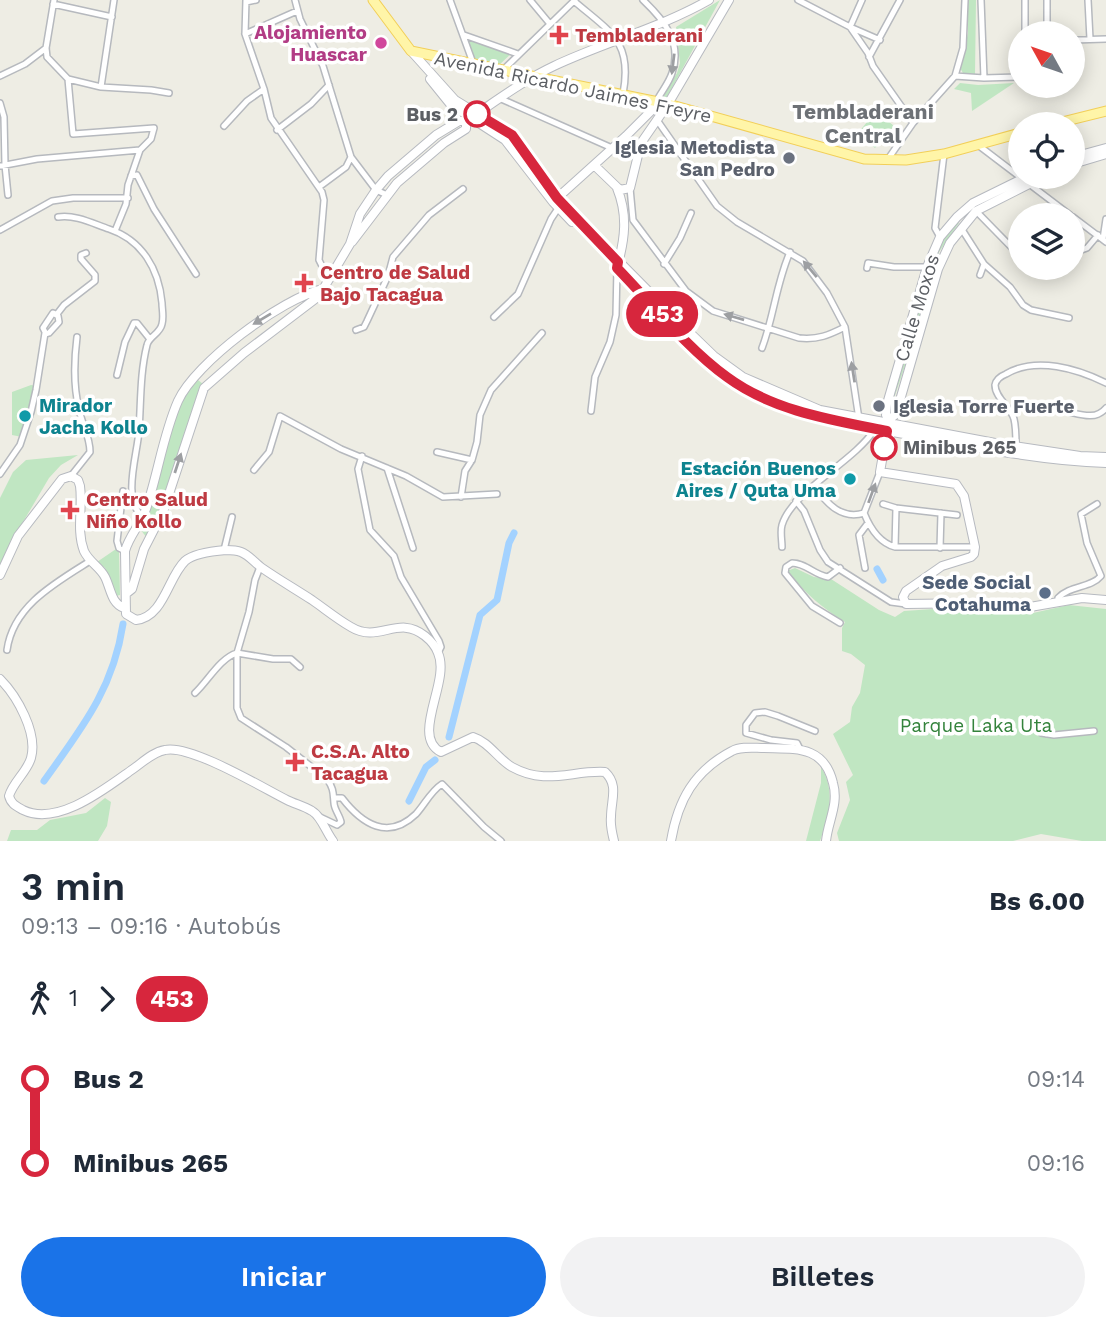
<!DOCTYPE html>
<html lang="es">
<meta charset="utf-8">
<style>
:root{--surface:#fff;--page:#f2f2f3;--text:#1f2937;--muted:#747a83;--accent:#1a73e8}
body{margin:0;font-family:"Work Sans",sans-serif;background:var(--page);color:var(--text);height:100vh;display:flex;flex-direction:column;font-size:26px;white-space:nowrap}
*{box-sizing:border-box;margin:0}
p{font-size:23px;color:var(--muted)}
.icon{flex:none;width:38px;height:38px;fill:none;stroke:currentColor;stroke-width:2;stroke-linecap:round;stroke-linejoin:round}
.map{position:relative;height:841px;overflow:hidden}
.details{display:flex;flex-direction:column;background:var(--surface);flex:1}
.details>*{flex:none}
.badge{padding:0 14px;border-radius:23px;font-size:24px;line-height:46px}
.needle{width:46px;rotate:310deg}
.fabs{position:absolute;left:1008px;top:21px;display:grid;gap:14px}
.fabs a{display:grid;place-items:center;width:77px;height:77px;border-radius:50%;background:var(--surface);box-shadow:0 4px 18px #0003;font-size:35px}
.map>.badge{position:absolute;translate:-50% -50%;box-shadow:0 0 0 4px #fff}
.legs{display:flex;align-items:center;gap:10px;height:77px;padding:0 21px;font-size:23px}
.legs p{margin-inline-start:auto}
.head{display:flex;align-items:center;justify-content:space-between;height:119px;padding:0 21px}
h1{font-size:38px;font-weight:600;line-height:52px}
.cta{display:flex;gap:14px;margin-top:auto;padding:14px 21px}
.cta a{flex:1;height:80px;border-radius:42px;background:var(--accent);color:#fff;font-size:28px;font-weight:600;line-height:80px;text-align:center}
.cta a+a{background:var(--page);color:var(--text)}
ul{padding:0 21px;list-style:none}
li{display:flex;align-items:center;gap:24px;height:84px;font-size:26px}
li i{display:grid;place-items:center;width:10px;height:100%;margin:0 9px;background:currentColor}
li i::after{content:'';width:18px;height:18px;margin:-9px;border:5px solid;border-radius:50%;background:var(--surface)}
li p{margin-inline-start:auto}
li:first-child i{background:linear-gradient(#0000 50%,currentColor 0)}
li:last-child i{background:linear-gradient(currentColor 50%,#0000 0)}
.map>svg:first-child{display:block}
.green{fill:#c0e6c2}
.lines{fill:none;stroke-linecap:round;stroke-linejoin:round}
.canal{stroke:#a3d2ff;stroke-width:7}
.street-casing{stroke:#b6b9be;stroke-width:8}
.secondary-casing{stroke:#b7bac0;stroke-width:10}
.primary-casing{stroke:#f2cf59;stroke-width:11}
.street{stroke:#fff;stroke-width:5}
.secondary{stroke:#fff;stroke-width:8}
.primary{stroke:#fff5a8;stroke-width:9}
.oneway{fill:#9d9fa2}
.line-1-casing{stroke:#fff;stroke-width:16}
.line-1{stroke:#d7263d;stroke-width:10}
.health-dot{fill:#e0444e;stroke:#fff;stroke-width:2.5}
.hotel-dot{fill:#d1479c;stroke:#fff;stroke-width:2.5}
.stop-1-dot{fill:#fff;stroke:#d7263d;stroke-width:3.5}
.worship-dot{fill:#6b7280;stroke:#fff;stroke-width:2.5}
.culture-dot{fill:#0f9aa8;stroke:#fff;stroke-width:2.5}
.service-dot{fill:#5c6f8a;stroke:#fff;stroke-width:2.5}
.labels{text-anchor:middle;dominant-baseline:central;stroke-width:7;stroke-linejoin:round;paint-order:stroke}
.hotel-label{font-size:19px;font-weight:bold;fill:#b23c85;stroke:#fff;text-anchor:end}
.health-label{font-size:19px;font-weight:bold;fill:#be3a42;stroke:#fff;text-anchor:start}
.street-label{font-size:19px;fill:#5c5f64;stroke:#fff}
.stop-label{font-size:19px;font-weight:bold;fill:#5c5f64;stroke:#fff;text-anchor:end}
.worship-label{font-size:19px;font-weight:bold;fill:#5b616d;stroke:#fff;text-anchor:end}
.culture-label{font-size:19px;font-weight:bold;fill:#0d838f;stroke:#fff;text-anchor:start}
.service-label{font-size:19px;font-weight:bold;fill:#4e5e75;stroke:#fff;text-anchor:end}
.park-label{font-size:19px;fill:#34833c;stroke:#fff}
.neighbourhood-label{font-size:21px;font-weight:bold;fill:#6d7176;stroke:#fff}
</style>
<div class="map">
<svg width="1106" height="841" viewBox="0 0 1106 841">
<rect width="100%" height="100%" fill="#eeede4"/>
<!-- green -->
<path class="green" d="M720 0 667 97H663L677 73 680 63 676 27Z
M967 0H976L975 74 963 73 960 68 968 33Z
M467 39 512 53 498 66 475 63Z
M960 83 978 85 1014 83 972 111 971 93 954 89Z
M876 111 894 126 875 148 858 133Z
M956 221 959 223 939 252 913 342 889 413 929 268 944 236Z
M198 380 203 384C180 433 175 491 147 538L140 529 148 513 178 408 186 394Z
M31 385 37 386 22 437 12 435V392Z
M78 455 61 465 49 478 13 539 0 569V498L13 472 26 460Z
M116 549 119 551 120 595 116 596 105 568 97 562Z
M795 568 814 577 831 579 879 610 895 617 904 611 962 607 1033 613 1069 605 1106 609V841H1082L1041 834 1013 841H839L837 833 850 800 846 782 853 775 833 734 850 722 852 707 860 693 865 665 851 654 842 651V628L845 622C822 608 804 592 787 571Z
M821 767C836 791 829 816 820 841H806L821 783Z
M105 798 111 802 107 826 98 841H7L11 830H37L50 820 86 813Z"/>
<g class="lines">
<!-- canal -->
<path class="canal" d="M877 569 883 580
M449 737 480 615 497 600 509 543 514 533
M44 781C81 729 113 690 123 624
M409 801 426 767 435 760"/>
<defs>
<path id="street" d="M54 0 46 48 47 57 68 79 73 134 154 128 151 139 140 150 128 185 126 204 115 231
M246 0 245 34 264 89 271 118 322 192 324 200 319 260 329 280
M295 0 300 19 323 66 351 157 346 167 319 187
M450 0 473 63
M530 0 550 24
M643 0C663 19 683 42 672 73 669 83 661 92 656 102
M798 0 850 27 868 53 873 66 913 123
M862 0 850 27 880 40
M981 0 984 78
M1025 0V33
M1047 0V33
M1088 0 1090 39
M574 1C610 32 633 41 623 94
M246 2 256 0
M53 4 112 17
M245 34 297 11
M464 35 518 54
M1073 40 1106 39
M869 57 900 0
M503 70 575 0
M0 76 25 64 46 48
M955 76 984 78 1020 77
M68 79 101 87 151 90 169 93
M101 87 114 0
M499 98 612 148
M0 103 4 117 5 165 8 195
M657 120 717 206 737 222 803 261 827 293 845 327 859 419
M224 126 247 101 264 89
M277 130 311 104 329 85
M978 145 1070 215
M351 157 376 190 387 195
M888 159 913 123 955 76 963 48 965 0
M0 166 37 159 140 150
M131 176 137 175 154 209 196 274
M630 188 633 220 686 291 713 311 799 338C818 340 829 335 845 327
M976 211 1020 256
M58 217C75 214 94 224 109 229 142 240 159 269 162 303 162 309 164 317 162 324 160 334 149 336 147 345 140 373 141 401 139 430 138 453 121 500 143 517
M1073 217 1106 242
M961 228 984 264 1010 287 1023 305 1031 310 1069 318
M0 230 52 201 73 198H128
M940 237 935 228 944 154
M1103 239 1106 219
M1073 253 1087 248 1098 235
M664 264 680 238 691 213
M867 268 868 263 894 267H927
M980 275 984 264
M53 313 58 316 59 322 49 333 46 334 43 328Z
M57 314 64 305 95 281V275L81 259V255L86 253
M494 317 518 294 551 219 559 207
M356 330 364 327 367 321 388 276 393 257 429 215 463 189
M762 348C774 316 776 284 790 252
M117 375 125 342 134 323H137L149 338
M591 411 595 377 610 342 616 315 617 268
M1069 412C1082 415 1096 420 1106 408
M1016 446C1016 438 1016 427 1014 419 1011 407 995 398 995 385 996 380 1001 376 1006 374 1036 356 1078 369 1106 383
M437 452 472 460
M362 456 358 469 370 530 394 556 401 577 439 641 441 647 438 653
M387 468 413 548
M254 470 269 452 280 416 341 449 406 476 443 497 497 494
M880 472 864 513C870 528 880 543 895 547H975
M0 474 20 445 31 412 36 390 45 333
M71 476 90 452C90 436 82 425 79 409 73 385 74 361 77 337
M815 487C827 504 842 520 864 513
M123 491 117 541 119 548 125 551
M461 497 465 471 472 460 477 442 480 415 491 390 542 333
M796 501 804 511 820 550 828 562 891 602 906 604
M883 504 896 508 957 515
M782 547C782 540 780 532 782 525 792 491 854 462 875 429
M895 547 896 508
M940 548 941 513
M224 550 232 517
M260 567 255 580 249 612 237 653V708L241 718 286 747 327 779C334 789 333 793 334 803 334 809 340 816 341 822L337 825 320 817
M865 568 859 535 868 523
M1058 602V598C1070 585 1091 588 1101 576L1087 543 1081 514 1097 504
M840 623 812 606 785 573 786 567 792 563C806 563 814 575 828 577L840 568
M7 650C13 606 55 583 90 561
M237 653 273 659H291L300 667
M195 693C208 681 220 658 237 653
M1046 734V730L1041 733 1054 735 1094 731
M800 749 797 743 771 740 746 733V725L755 713 765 712 778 716 815 731
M335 798H342C362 824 388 841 416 814 425 804 431 791 442 784L484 827 501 841"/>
<path id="secondary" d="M411 51 455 100 512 135 562 204 686 329 714 356 743 377 820 410 995 443 1080 456 1106 457
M430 79 451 105 505 140 553 202 572 222
M1073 157 1106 148
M1073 164 1106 154
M594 165 620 190 630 188 641 143 668 104 729 0
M1043 177 976 211 950 243 938 269 896 414 889 420 880 472 956 484 964 496 975 547 974 554 971 557 942 566 906 591 903 597 906 604 979 603 1030 607 1082 598 1106 600
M555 200 626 136 651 111 656 102
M352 242 397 183 444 143 466 129V121
M617 267C625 239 628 215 617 188
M632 284C665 317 697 359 737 383 793 418 862 426 926 438 985 449 1046 461 1106 463
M323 289C282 298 195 363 178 401 163 435 158 474 146 509 141 524 129 536 125 551L126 614 136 620C164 617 168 577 185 561 194 553 214 551 226 550 231 550 236 550 241 552 249 555 255 563 262 568 278 579 295 589 312 600 325 609 337 619 351 627 379 644 398 614 425 636 430 640 436 647 438 653 451 681 410 736 441 752L473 737C489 742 498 759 512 767 546 786 572 770 605 772 619 785 611 800 611 817 610 825 612 833 614 841
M889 420 886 415 887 404 927 267 940 237 957 217 973 203 1026 177
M0 575 18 536 62 479 71 476 78 480 80 486C83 507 76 530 84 551 89 562 100 567 105 577 111 589 111 603 124 608
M127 593 132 589 144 549 163 512 204 388 244 353 319 296 350 244 360 214 376 190 388 176 436 135 459 121H466C495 102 522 81 554 66 605 42 660 28 709 0
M0 679C17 696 38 733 31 758 27 772 13 782 9 796 11 804 16 806 23 810 58 827 106 788 133 769 143 762 153 752 165 750 190 744 263 788 287 800 295 804 304 806 312 811 321 816 326 832 333 841
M671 841C678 800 694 771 732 751 741 746 754 748 764 748 795 749 824 745 833 783 839 804 828 821 826 841"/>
<path id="primary" d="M373 0 411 51 668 104 864 159 906 160 944 154 1020 133
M1054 124 1106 111"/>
</defs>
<!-- street casing -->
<use href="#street" class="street-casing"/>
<!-- secondary casing -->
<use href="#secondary" class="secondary-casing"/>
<!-- primary casing -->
<use href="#primary" class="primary-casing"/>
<!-- street -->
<use href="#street" class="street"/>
<!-- secondary -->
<use href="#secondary" class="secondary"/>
<!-- primary -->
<use href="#primary" class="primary"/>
</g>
<!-- one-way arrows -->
<defs><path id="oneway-solid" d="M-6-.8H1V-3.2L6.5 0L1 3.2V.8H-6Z" transform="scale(1.75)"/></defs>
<g class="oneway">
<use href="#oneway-solid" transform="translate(673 64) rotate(97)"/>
<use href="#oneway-solid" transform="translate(810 269) rotate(-130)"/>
<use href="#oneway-solid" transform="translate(734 317) rotate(-164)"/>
<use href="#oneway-solid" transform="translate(262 319) rotate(149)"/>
<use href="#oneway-solid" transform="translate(853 372) rotate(-99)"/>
<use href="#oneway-solid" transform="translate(178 463) rotate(-72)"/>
<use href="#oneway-solid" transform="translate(872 493) rotate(-70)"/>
</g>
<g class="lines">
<defs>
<path id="line-1" d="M477 114 512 135 557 198 618 262 617 268C650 302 688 349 727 377 773 411 832 420 887 431L884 447"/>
</defs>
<!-- line-1 casing -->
<use href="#line-1" class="line-1-casing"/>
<!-- line-1 -->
<use href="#line-1" class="line-1"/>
</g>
<!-- markers -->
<g class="health-dot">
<path d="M555.5 24.5h7v7h7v7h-7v7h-7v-7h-7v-7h7z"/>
<path d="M300.5 272.5h7v7h7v7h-7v7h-7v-7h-7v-7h7z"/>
<path d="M66.5 499.5h7v7h7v7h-7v7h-7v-7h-7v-7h7z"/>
<path d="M291.5 751.5h7v7h7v7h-7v7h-7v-7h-7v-7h7z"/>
</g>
<circle class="hotel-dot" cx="381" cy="43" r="7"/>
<g class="stop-1-dot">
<circle cx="477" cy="114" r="12"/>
<circle cx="884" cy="447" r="12"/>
</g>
<g class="worship-dot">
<circle cx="789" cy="158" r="7"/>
<circle cx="879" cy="406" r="7"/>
</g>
<g class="culture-dot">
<circle cx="25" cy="416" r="7"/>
<circle cx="850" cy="479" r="7"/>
</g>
<circle class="service-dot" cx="1045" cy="593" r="7"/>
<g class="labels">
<!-- hotel labels -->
<g class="hotel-label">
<text x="367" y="32">Alojamiento<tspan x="367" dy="22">Huascar</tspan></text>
</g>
<!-- health labels -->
<g class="health-label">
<text x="575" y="35">Tembladerani</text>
<text x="320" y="272">Centro de Salud<tspan x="320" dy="22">Bajo Tacagua</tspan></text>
<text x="86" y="499">Centro Salud<tspan x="86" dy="22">Niño Kollo</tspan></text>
<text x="311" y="751">C.S.A. Alto<tspan x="311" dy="22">Tacagua</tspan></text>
</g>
<!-- street labels -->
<g class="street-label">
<text transform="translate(573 87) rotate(12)">Avenida Ricardo Jaimes Freyre</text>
<text transform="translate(917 308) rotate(-73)">Calle Moxos</text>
</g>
<!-- stop labels -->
<g class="stop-label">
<text x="458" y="114">Bus 2</text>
<text x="903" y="447" text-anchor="start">Minibus 265</text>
</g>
<!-- worship labels -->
<g class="worship-label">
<text x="775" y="147">Iglesia Metodista<tspan x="775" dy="22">San Pedro</tspan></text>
<text x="893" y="406" text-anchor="start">Iglesia Torre Fuerte</text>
</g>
<!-- culture labels -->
<g class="culture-label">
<text x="39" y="405">Mirador<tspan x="39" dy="22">Jacha Kollo</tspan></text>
<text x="836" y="468" text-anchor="end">Estación Buenos<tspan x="836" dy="22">Aires / Quta Uma</tspan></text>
</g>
<!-- service labels -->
<g class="service-label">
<text x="1031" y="582">Sede Social<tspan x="1031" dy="22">Cotahuma</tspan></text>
</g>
<!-- park labels -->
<g class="park-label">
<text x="976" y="725">Parque Laka Uta</text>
</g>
<!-- neighbourhood labels -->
<g class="neighbourhood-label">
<text x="863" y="111">Tembladerani<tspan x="863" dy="24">Central</tspan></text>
</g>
</g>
</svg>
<div class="fabs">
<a><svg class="needle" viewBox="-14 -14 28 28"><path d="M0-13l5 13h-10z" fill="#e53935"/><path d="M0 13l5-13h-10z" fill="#747a83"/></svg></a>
<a><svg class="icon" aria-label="locate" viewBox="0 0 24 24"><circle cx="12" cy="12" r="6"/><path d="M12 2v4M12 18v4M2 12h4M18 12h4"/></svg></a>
<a><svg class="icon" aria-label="layers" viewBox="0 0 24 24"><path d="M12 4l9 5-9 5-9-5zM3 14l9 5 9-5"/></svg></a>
</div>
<b class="badge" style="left:662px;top:314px;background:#d7263d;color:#fff">453</b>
</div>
<section class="details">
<div class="head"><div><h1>3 min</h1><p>09:13 – 09:16 · Autobús</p></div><b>Bs 6.00</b></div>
<div class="legs"><svg class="icon" aria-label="walk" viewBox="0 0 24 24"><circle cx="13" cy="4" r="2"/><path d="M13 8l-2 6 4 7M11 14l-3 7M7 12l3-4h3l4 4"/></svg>1<svg class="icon" aria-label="forward" viewBox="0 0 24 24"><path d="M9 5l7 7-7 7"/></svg><b class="badge" style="background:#d7263d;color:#fff">453</b></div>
<ul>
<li><i style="color:#d7263d"></i><b>Bus 2</b><p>09:14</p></li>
<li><i style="color:#d7263d"></i><b>Minibus 265</b><p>09:16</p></li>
</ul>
<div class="cta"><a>Iniciar</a><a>Billetes</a></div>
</section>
